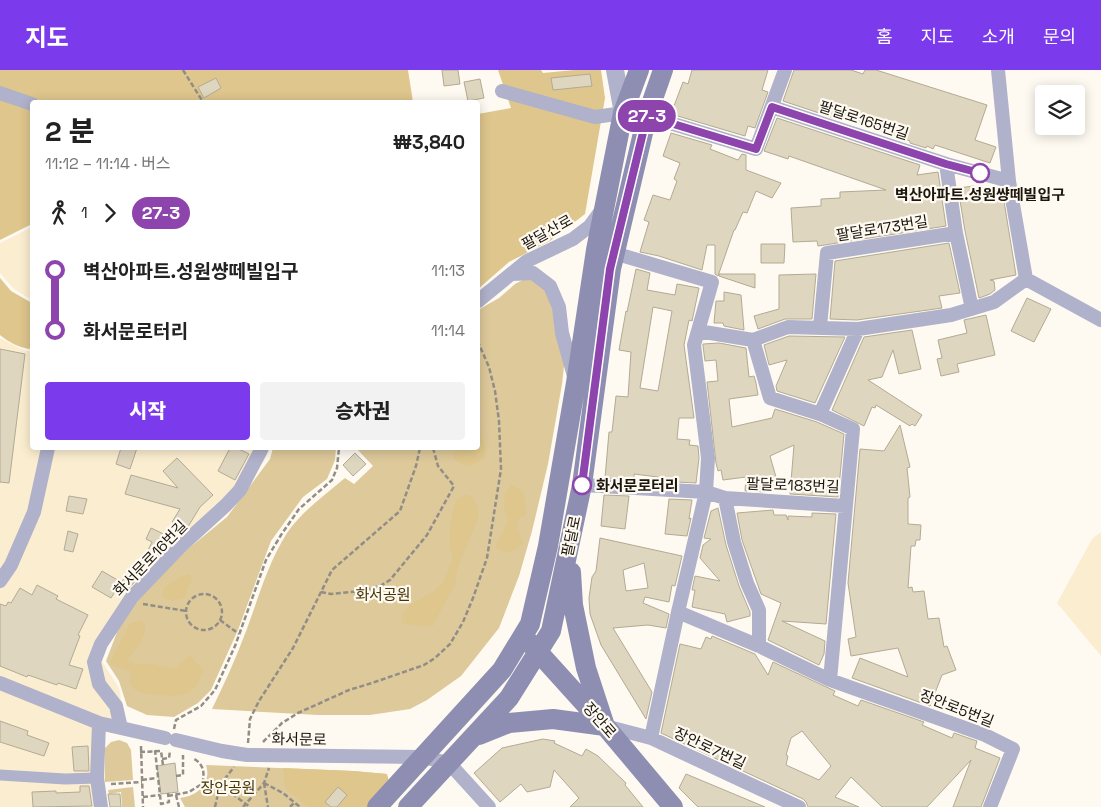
<!DOCTYPE html>
<html lang="ko">
<meta charset="utf-8">
<style>
:root{--surface:#fff;--page:#f2f2f2;--text:#222;--muted:#767676;--accent:#7c3aed}
body{margin:0;font-family:"Space Grotesk","Noto Sans KR",sans-serif;background:var(--page);color:var(--text);height:100vh;display:flex;flex-direction:column;font-size:19px;white-space:nowrap}
*{box-sizing:border-box;margin:0}
p{font-size:16px;color:var(--muted)}
.icon{flex:none;width:28px;height:28px;fill:none;stroke:currentColor;stroke-width:2;stroke-linecap:round;stroke-linejoin:round}
.map{position:relative;flex:1;overflow:hidden}
.side{position:absolute;left:30px;top:30px;width:450px;height:350px;display:flex;flex-direction:column;background:var(--surface);border-radius:5px;box-shadow:0 2px 12px #0003}
.side>*{flex:none}
.badge{padding:0 10px;border-radius:16px;font-size:18px;line-height:32px}
.tools{position:absolute;left:1035px;top:15px;display:grid;gap:10px}
.tools a{display:grid;place-items:center;width:50px;height:50px;border-radius:5px;background:var(--surface);box-shadow:0 2px 12px #0003;font-size:25px}
.map>.badge{position:absolute;translate:-50% -50%;box-shadow:0 0 0 2px #fff}
.legs{display:flex;align-items:center;gap:8px;height:55px;padding:0 15px;font-size:16px}
.legs p{margin-inline-start:auto}
.headline{display:flex;align-items:center;justify-content:space-between;height:85px;padding:0 15px}
h1{font-size:28px;font-weight:800;line-height:38px}
.action{display:flex;gap:10px;margin-top:auto;padding:10px 15px}
.action a{flex:1;height:58px;border-radius:5px;background:var(--accent);color:#fff;font-size:20px;font-weight:800;line-height:58px;text-align:center}
.action a+a{background:var(--page);color:var(--text)}
ul{padding:0 15px;list-style:none}
li{display:flex;align-items:center;gap:18px;height:60px;font-size:19px}
li i{display:grid;place-items:center;width:8px;height:100%;margin:0 6px;background:currentColor}
li i::after{content:'';width:12px;height:12px;margin:-6px;border:4px solid;border-radius:50%;background:var(--surface)}
li p{margin-inline-start:auto}
li:first-child i{background:linear-gradient(#0000 50%,currentColor 0)}
li:last-child i{background:linear-gradient(currentColor 50%,#0000 0)}
header{display:flex;align-items:center;gap:30px;box-sizing:border-box;height:70px;padding:0 25px;background:var(--accent);color:#fff}
header strong{font-size:24px}
nav{display:flex;gap:28px;margin-inline-start:auto;font-size:18px}
.map>svg:first-child{display:block}
.built{fill:#fbeed0}
.green{fill:#ddc99a}
.forest{fill:#dec68d}
.building{fill:#dfd6bf;stroke:#b3aa94;fill-rule:evenodd}
.lines{fill:none;stroke-linecap:round;stroke-linejoin:round}
.path{stroke:#928e86;stroke-width:2.5;stroke-dasharray:5 2.5;stroke-linecap:butt}
.pedestrian{stroke:#b0b1ca;stroke-width:11}
.minor{stroke:#b0b1ca;stroke-width:14}
.tertiary{stroke:#b0b1ca;stroke-width:18}
.secondary{stroke:#8d8eb2;stroke-width:20}
.line-1-casing{stroke:#fff;stroke-width:11}
.line-1{stroke:#8e44ad;stroke-width:8}
.stop-1-dot{fill:#fff;stroke:#8e44ad;stroke-width:2.5}
.labels{text-anchor:middle;dominant-baseline:central;stroke-width:4.5;stroke-linejoin:round;paint-order:stroke}
.street-label{font-size:15px;fill:#1a160e;stroke:#fefaf1}
.stop-label{font-size:15px;font-weight:bold;fill:#1a160e;stroke:#fefaf1}
.park-label{font-size:15px;fill:#463505;stroke:#fefaf1}
</style>
<header>
<strong>지도</strong>
<nav><a>홈</a><a>지도</a><a>소개</a><a>문의</a></nav>
</header>
<div class="map">
<svg width="1101" height="737" viewBox="0 0 1101 737">
<rect width="100%" height="100%" fill="#fefaf1"/>
<!-- built -->
<path class="built" d="M32 157V230L14 219 0 203V173Z
M0 268 25 281H32V378H269L267 386 251 412 190 472 109 571 102 591 119 618 123 639 104 664 105 737H0Z
M1101 462V586L1057 533 1092 469Z"/>
<!-- green -->
<path class="green" d="M532 205 545 208 565 287 562 314 548 394 532 461 519 506 499 558 461 606 427 630 410 639 370 645H318L212 639C223 616 234 593 243 569 257 534 266 496 287 463 302 441 325 425 345 408L354 414 373 396 356 378H478V240L499 228 515 214Z
M273 378H336L335 390 327 409 303 427 271 471 238 560 211 620 198 633 174 647 147 645 127 636 119 611 106 591 119 557 140 525 177 488 227 447 270 389Z
M119 670 127 673 131 680 133 710 105 712V678L111 672Z
M206 695 353 701 387 704 370 737H185L180 728C197 726 212 714 206 695Z
M133 717 135 737H122L121 722 109 724 108 720Z"/>
<!-- forest -->
<path class="forest" d="M0 0H408L413 32H32V154L0 170Z
M498 0H541L543 3 574 0H601L605 28 585 144 550 171 509 192 478 219V44L511 38Z
M0 208 11 221 32 233V279C22 279 8 272 0 265Z
M478 346C480 352 481 357 481 363 483 376 488 372 484 388 471 397 466 400 453 388L455 378H478Z
M511 415 516 417 524 423 526 445 518 449 517 458 523 473 517 479 506 483 495 477 503 462 508 450 504 438 505 424Z
M467 424C474 428 478 435 478 443 478 452 474 458 471 465 467 476 461 487 458 498 456 503 456 509 455 514 449 528 439 541 433 556L410 555 402 553 401 546 408 536 433 522 443 513 453 486 450 479V461L452 444 457 429Z
M190 504 192 510 189 515 185 528 172 531 163 527V520C170 512 180 506 190 504Z
M142 550 146 557C142 573 138 578 127 590L136 594H153L174 599 190 585 203 600C201 609 195 621 185 624 176 627 144 625 137 621 134 619 131 614 129 611L131 601 112 595 110 592 130 554Z
M283 698 353 701 387 704 390 715 370 737H308L285 718Z"/>
<!-- building -->
<path class="building" d="M442 0H458L460 14 444 16Z
M692 0H768L762 20 768 22 755 58 748 56 745 66 671 44 683 12 688 14Z
M794 0H851L863 4 865 0H876L987 35 975 70 996 77 990 93 935 75 933 79 927 76 926 78 910 73V71L841 47 840 50 783 31Z
M590 4 592 16 553 20 551 8Z
M216 8 221 18 204 28 198 17Z
M480 9 484 28 468 31 464 12Z
M777 48 920 95 917 105 938 102 946 156 818 176 817 171 793 172 791 138 821 136V129L840 128V122L886 120 789 86 788 89 764 81Z
M671 63 712 75 710 79 738 90 742 84 746 85V100L781 113 772 128 756 121 747 143 743 142 735 160H734L718 206 715 204V175H707L702 200 659 186 640 182 649 152 644 150 653 125 670 130 677 111 674 109 680 93 663 86Z
M974 116 976 125 991 123V124L997 123V126L1003 125 1016 205 990 210 994 211 995 220 990 224 979 228 965 161 958 118Z
M949 173 960 223 939 226 942 238 857 250 830 249 835 191Z
M761 174H785L784 193H761Z
M636 199 650 203 647 220 675 225 677 214 699 218 692 251 689 250 684 275 694 348H679L677 369 690 370 689 375 698 376 699 388 696 413 658 411V407L634 404V409L605 408 609 362H612L616 326 628 327 631 282 619 280 626 241 627 242ZM653 237 672 241 658 321 640 318Z
M719 204H755V218L719 206Z
M816 204 812 249H785L758 259 754 246 779 239V205Z
M724 222 741 225 744 260 724 256 723 253H714L716 231H724Z
M1027 228 1051 239 1034 272 1011 261Z
M986 245 995 285 957 294 959 302 941 306 937 289 942 288 938 270 967 263 964 250Z
M912 260 921 299 899 304 893 280 882 307 868 310 922 345 915 356 912 354 910 356 876 335 875 338 872 337 864 356 832 340 864 267Z
M789 266 845 267 815 333 777 321 776 316 787 290 769 295 764 275Z
M719 273 746 278 749 307 754 306 756 313 758 325 729 329 732 357 772 348 775 339 817 352 844 364 838 427 790 424 794 375 770 386 778 414 765 422 745 421 746 407 723 410 721 400 718 401 716 393 707 312 718 311 716 290 705 291 703 276V274Z
M0 279 25 284 9 413 0 412Z
M900 355 910 397 907 398 910 427 908 428V454L921 455 920 470H916L915 476H911L908 518 912 517 913 522 924 521 928 549 939 548 944 577 947 576 956 600 942 605 930 636 852 608 860 588 908 607 898 578 851 586 848 569 856 567 848 513 860 379 884 381Z
M121 378H137L130 399 116 394Z
M230 378H237L249 384 235 410 218 401Z
M355 383 366 394 353 406 343 395Z
M177 388 213 425 200 437 186 460 172 452 180 439 125 424 131 405 178 418 163 401Z
M604 425 629 426 625 459 601 456Z
M69 426 87 429 83 444 66 441Z
M669 429 692 430 689 449 691 448 687 466 665 464Z
M718 438 726 475 739 516 750 542V546L727 552 725 544 692 537 695 520H692L695 506 720 511 700 488 703 475 711 469 704 468 711 441Z
M773 440 774 445H786L788 450V446L812 447V443L836 444 826 554 782 551 825 571 824 584 819 595 768 570 781 533 761 524 742 470 737 443Z
M151 458 172 468 166 478 128 519 121 512 111 528 92 517 102 501 121 512 145 486 152 472 146 469Z
M68 461 78 464 73 482 64 480Z
M600 468 682 486 675 516 672 515 669 532 645 527 643 533 669 544 666 558 648 555 613 558 652 622 646 649 601 575 590 544 589 528 592 507 596 501ZM644 493 648 518 626 521 623 500Z
M37 515 58 526 56 529 88 545 78 565 80 566 69 595 83 599 76 619 58 613 57 615 28 605 27 607 0 596V534L6 536 8 532 11 533 20 518 32 525Z
M712 566 755 584 768 605 773 592 835 621 833 625 858 636 861 630 924 652 922 655 952 668 954 663 977 671 975 678 1000 688 981 737H953L971 690 927 737H882L851 707 835 727 859 737H808L806 732 803 729 728 694 729 693 721 691 661 663 680 574 701 579 706 567 711 569ZM802 661 831 696 819 710 786 695 788 686 786 685 791 668Z
M0 651 28 661 27 665 49 673 44 686 0 672Z
M543 669 555 671 554 673 582 686 586 679 598 686 626 713 625 715 643 737H570L579 728 554 700 550 717 527 722 521 714 500 732 474 703 502 678Z
M88 676 89 701H74L72 677Z
M175 693 178 722 161 724 157 696Z
M686 704 765 737H698L679 718Z
M80 716H89L92 736 33 737 32 722 56 721V723L80 722Z
M338 717 347 725 337 737H331L325 732Z
M108 724H120L121 737H110Z"/>
<g class="lines">
<!-- path -->
<path class="path" d="M183 0 203 32
M321 522 331 524 360 521 380 516 390 510 427 465 454 416 438 396 433 378
M186 542a18 18 0 1 1 36 0a18 18 0 1 1-36 0Z
M143 534 186 541
M220 550 239 564
M174 659 176 650 201 636 215 620 235 576 266 490 281 465 299 439 332 410 337 398 339 378
M263 672 282 653 298 643 349 620 372 613 424 595 435 588 450 574 463 552 473 528 487 488 501 399 499 351 495 321 489 297 478 272
M248 673 250 649 259 631 293 578 332 500 400 441 416 396 420 378
M141 676 143 737
M155 680 161 734 169 732 168 723
M140 682 161 681 163 695
M162 689 169 688 170 681
M176 706 183 705V685
M142 710 157 708
M264 713 283 723 300 737
M264 713 268 737
M111 714 142 712
M220 715 250 737
M176 725 179 737
M168 726 189 722 202 714C205 704 204 694 194 689
M143 727 160 725
M215 737 220 715 234 697
M243 737 264 713 269 698
M290 737 295 732"/>
<!-- pedestrian -->
<path class="pedestrian" d="M0 705 65 709 97 708"/>
<!-- minor -->
<path class="minor" d="M998 0 1009 111 1026 209 1101 250
M502 21 595 47 623 43 647 46 756 79 785 0
M0 23 32 34
M772 37 946 94 1009 111
M946 94 956 163 972 239
M614 183 712 212 694 275 708 388 706 422 678 542 651 668
M512 204 533 203 550 216 559 237 562 263 574 306
M478 231 527 191 573 169 590 156 601 141
M820 257 827 183 956 163
M698 261 753 270 788 257 858 259 951 245 994 232 1026 209
M753 270 770 328 820 344 853 359 830 610
M820 344 858 259
M582 415 706 422 725 428 845 436
M725 428 734 472 747 513 759 540V576
M0 511 11 495 34 442 48 378
M678 542 759 576 830 610 985 665 1013 679 990 737
M0 613 99 653 165 668
M99 653 97 708 101 737
M605 656 651 668 799 737
M121 658 116 636 99 614 94 592 101 574 132 527 181 476 226 435 240 420 262 378
M176 670 222 681 247 685 422 687 449 693 489 737"/>
<!-- tertiary -->
<path class="tertiary" d="M615 0 623 43"/>
<!-- secondary -->
<path class="secondary" d="M530 573 605 656 673 737
M479 665 509 653 553 649 605 656 586 598 573 535 571 502
M377 737 502 600 530 554 548 476 576 313 596 180 623 43 639 0
M408 737 509 628 551 561 582 415 611 199 647 46 663 0"/>
</g>
<g class="lines">
<defs>
<path id="line-1" d="M582 415 610 199 647 46 756 79 772 37 946 94 980 103"/>
</defs>
<!-- line-1 casing -->
<use href="#line-1" class="line-1-casing"/>
<!-- line-1 -->
<use href="#line-1" class="line-1"/>
</g>
<!-- markers -->
<g class="stop-1-dot">
<circle cx="980" cy="103" r="9"/>
<circle cx="582" cy="415" r="9"/>
</g>
<g class="labels">
<!-- street labels -->
<g class="street-label">
<text transform="translate(864 50) rotate(18)">팔달로165번길</text>
<text transform="translate(882 158) rotate(-9)">팔달로173번길</text>
<text transform="translate(547 162) rotate(-29)">팔달산로</text>
<text transform="translate(793 415) rotate(2)">팔달로183번길</text>
<text transform="translate(571 466) rotate(-78)">팔달로</text>
<text transform="translate(150 488) rotate(-46)">화서문로16번길</text>
<text transform="translate(957 638) rotate(21)">장안로5번길</text>
<text transform="translate(600 650) rotate(49)">장안로</text>
<text transform="translate(299 669) rotate(1)">화서문로</text>
<text transform="translate(710 678) rotate(25)">장안로7번길</text>
</g>
<!-- stop labels -->
<g class="stop-label">
<text x="980" y="124">벽산아파트.성원썅떼빌입구</text>
<text x="596" y="415" text-anchor="start">화서문로터리</text>
</g>
<!-- park labels -->
<g class="park-label">
<text x="383" y="524">화서공원</text>
<text x="228" y="717">장안공원</text>
</g>
</g>
</svg>
<div class="tools">
<a><svg class="icon" aria-label="layers" viewBox="0 0 24 24"><path d="M12 4l9 5-9 5-9-5zM3 14l9 5 9-5"/></svg></a>
</div>
<b class="badge" style="left:647px;top:46px;background:#8e44ad;color:#fff">27-3</b>
<section class="side">
<div class="headline"><div><h1>2 분</h1><p>11:12 – 11:14 · 버스</p></div><b>₩3,840</b></div>
<div class="legs"><svg class="icon" aria-label="walk" viewBox="0 0 24 24"><circle cx="13" cy="4" r="2"/><path d="M13 8l-2 6 4 7M11 14l-3 7M7 12l3-4h3l4 4"/></svg>1<svg class="icon" aria-label="forward" viewBox="0 0 24 24"><path d="M9 5l7 7-7 7"/></svg><b class="badge" style="background:#8e44ad;color:#fff">27-3</b></div>
<ul>
<li><i style="color:#8e44ad"></i><b>벽산아파트.성원썅떼빌입구</b><p>11:13</p></li>
<li><i style="color:#8e44ad"></i><b>화서문로터리</b><p>11:14</p></li>
</ul>
<div class="action"><a>시작</a><a>승차권</a></div>
</section>
</div>
